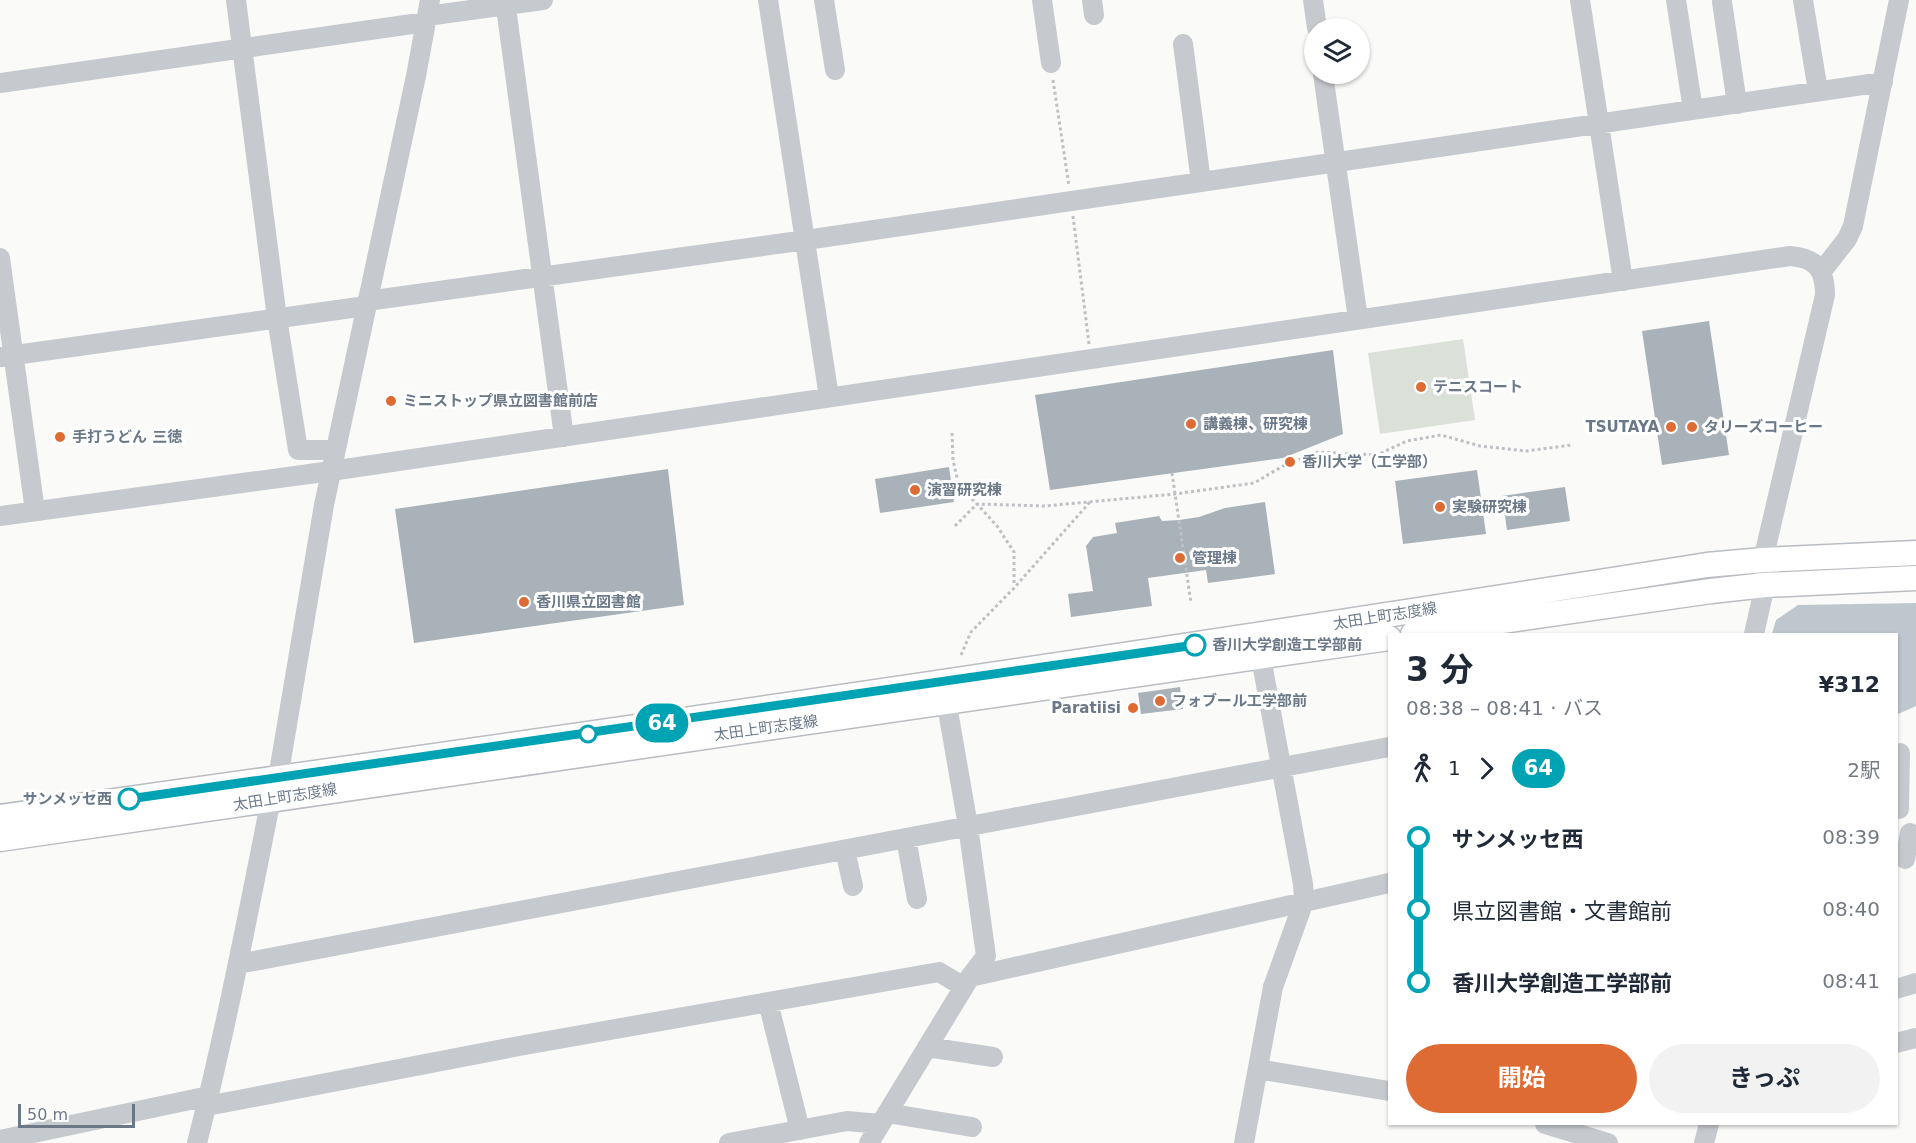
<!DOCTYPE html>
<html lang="ja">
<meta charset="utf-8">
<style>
:root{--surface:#fff;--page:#f2f2f3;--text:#1f2937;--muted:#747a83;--accent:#de6b34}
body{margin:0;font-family:"DejaVu Sans","Noto Sans JP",sans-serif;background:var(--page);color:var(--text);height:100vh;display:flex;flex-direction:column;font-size:22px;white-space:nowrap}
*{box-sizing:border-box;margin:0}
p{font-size:20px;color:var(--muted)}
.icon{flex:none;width:33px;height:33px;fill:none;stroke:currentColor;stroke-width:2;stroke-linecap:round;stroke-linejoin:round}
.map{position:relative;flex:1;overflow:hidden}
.sheet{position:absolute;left:1388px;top:633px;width:510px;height:492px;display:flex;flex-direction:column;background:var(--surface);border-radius:0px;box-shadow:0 2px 4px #0004}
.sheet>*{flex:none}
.badge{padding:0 12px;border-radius:20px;font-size:21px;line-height:39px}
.tools{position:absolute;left:1304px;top:18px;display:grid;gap:12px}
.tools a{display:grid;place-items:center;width:66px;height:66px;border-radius:50%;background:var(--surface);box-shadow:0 2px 4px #0004;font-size:30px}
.scale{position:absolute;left:18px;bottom:15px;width:117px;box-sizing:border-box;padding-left:6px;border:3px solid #6a7888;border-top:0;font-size:16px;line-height:21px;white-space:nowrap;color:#6a7888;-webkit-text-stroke:4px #fff;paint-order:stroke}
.map>.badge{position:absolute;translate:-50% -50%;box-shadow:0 0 0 3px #fff}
.legs{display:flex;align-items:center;gap:9px;height:66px;padding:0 18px;font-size:20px}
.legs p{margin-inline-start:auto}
.summary{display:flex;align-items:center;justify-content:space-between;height:102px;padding:0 18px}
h1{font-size:33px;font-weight:700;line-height:45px}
.button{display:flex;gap:12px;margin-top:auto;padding:12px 18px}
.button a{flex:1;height:69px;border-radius:36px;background:var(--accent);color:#fff;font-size:24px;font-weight:700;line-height:69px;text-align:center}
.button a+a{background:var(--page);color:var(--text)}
ul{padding:0 18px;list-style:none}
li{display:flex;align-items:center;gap:21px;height:72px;font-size:22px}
li i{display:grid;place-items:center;width:9px;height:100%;margin:0 8px;background:currentColor}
li i::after{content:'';width:15px;height:15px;margin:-8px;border:4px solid;border-radius:50%;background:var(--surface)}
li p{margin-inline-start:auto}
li:first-child i{background:linear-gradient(#0000 50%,currentColor 0)}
li:last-child i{background:linear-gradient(currentColor 50%,#0000 0)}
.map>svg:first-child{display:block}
.green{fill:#dbe1d9}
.water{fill:#bec7cd}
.building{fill:#aab2b9}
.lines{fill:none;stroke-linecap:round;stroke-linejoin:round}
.major-casing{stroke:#b9bdc1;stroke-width:27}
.path{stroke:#bec0c3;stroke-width:3;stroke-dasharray:3 3;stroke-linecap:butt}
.minor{stroke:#c6c9cd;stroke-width:20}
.major{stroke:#fff;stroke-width:24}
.line-1-casing{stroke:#fff;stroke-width:14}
.line-1{stroke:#00a3b4;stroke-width:9}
.poi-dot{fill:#de6b34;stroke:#fff;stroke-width:2}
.stop-1-dot{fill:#fff;stroke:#00a3b4;stroke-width:3}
.labels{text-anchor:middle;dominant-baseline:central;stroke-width:6;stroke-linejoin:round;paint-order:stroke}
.poi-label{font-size:15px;font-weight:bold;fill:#6a7888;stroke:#fff;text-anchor:start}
.street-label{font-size:15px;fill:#6a7888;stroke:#fff}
.stop-label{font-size:15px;font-weight:bold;fill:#6a7888;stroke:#fff;text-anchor:start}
</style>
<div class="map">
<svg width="1916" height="1143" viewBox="0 0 1916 1143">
<rect width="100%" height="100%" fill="#fafaf8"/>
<!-- green -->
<path class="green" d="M1463 339 1475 420 1380 434 1368 353Z"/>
<!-- water -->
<path class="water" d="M1916 603V706L1896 715V634H1772L1776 620 1798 605Z"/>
<!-- building -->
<path class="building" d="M1709 321 1729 455 1662 465 1642 331Z
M1333 350 1343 434 1283 458 1050 490 1035 395Z
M949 467 954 502 880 513 875 479Z
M668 469 684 605 414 643 395 509Z
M1477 470 1486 534 1403 544 1395 481Z
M1565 487 1570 521 1507 530 1502 496Z
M1265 502 1275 574 1208 583 1206 570 1148 578 1152 606 1071 617 1068 594 1093 591 1086 546 1093 537 1117 533 1115 523 1159 516 1162 521 1179 520 1199 517 1225 508Z
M1180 687 1183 709 1141 714 1138 693Z"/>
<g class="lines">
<defs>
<path id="major" d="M1413 634 1711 591 1765 585 1916 578
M0 817C570 738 1139 655 1707 565L1763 560 1916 553
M0 839 1389 638"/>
</defs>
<!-- major casing -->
<use href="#major" class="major-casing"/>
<!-- path -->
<path class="path" d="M1053 80 1069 186
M1073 216 1089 344
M952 433 953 460 959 486 977 504 1045 506 1175 494 1254 483 1283 466 1318 452 1377 455 1407 441 1441 435 1480 446 1526 451 1572 445
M1172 473 1191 603
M955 526 977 504 997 526 1014 552V586
M961 655 971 632 1014 588 1090 502"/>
<!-- minor -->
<path class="minor" d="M236 0 277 318 298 450H335
M505 0 564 437
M768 0 829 397
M824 0 835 70
M1042 0 1051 63
M1092 0 1094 15
M1313 0 1317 28
M1580 0 1623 281
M1676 0 1693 110
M1803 0 1818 91
M1722 2 1737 104
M427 16 543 0
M1183 44 1201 182
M1323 74 1358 319
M0 83 426 22
M0 258 35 511
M1822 271 1847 239 1853 226 1899 0
M367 301 806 240 1883 82
M0 357 366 306
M0 516 331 471 1790 256C1816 258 1825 269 1825 295L1763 560 1765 585 1754 634
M1896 809H1899L1900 753
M906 838 917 899
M845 850 853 886
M1905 859 1910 833
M238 964 1389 747
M970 977 1389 883
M1896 989 1916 983
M768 1002 800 1130
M1896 1043 1916 1038
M927 1047 993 1057
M1258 1069 1389 1091
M207 1106 519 1046 939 972 964 987
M887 1113 972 1127
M1545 1124 1608 1143
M0 1140 209 1096
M197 1143C226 1029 248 914 271 799L278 778 324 505 416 76 430 0
M729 1143 847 1121 880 1124
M869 1143 970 977 986 956 968 826 944 688
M1244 1143 1273 987 1304 901 1303 884 1258 642
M1704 1143 1709 1124"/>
<!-- major -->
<use href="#major" class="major"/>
</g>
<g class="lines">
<defs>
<path id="line-1" d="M129 799 1195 645"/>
</defs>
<!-- line-1 casing -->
<use href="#line-1" class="line-1-casing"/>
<!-- line-1 -->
<use href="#line-1" class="line-1"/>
</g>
<!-- markers -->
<g class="poi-dot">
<circle cx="1421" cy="387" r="6"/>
<circle cx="391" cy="401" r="6"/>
<circle cx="1191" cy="424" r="6"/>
<circle cx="1671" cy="427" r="6"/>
<circle cx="1692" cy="427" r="6"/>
<circle cx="60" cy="437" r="6"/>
<circle cx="1290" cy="462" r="6"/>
<circle cx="915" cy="490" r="6"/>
<circle cx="1440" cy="507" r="6"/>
<circle cx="1180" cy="558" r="6"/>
<circle cx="524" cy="602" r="6"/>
<circle cx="1160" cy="701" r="6"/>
<circle cx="1133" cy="708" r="6"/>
</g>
<g class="stop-1-dot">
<circle cx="1195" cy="645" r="10"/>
<circle cx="588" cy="734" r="8"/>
<circle cx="129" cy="799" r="10"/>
</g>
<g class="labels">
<!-- poi labels -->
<g class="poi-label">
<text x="1433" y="387">テニスコート</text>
<text x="403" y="401">ミニストップ県立図書館前店</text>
<text x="1203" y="424">講義棟、研究棟</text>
<text x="1659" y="427" text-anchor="end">TSUTAYA</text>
<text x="1704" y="427">タリーズコーヒー</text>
<text x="72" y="437">手打うどん 三徳</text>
<text x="1302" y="462">香川大学（工学部）</text>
<text x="927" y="490">演習研究棟</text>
<text x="1452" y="507">実験研究棟</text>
<text x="1192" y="558">管理棟</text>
<text x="536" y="602">香川県立図書館</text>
<text x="1172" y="701">フォブール工学部前</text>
<text x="1121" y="708" text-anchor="end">Paratiisi</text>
</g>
<!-- street labels -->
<g class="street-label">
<text transform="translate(1385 616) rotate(-9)">太田上町志度線</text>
<text transform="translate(766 728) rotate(-8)">太田上町志度線</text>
<text transform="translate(285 797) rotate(-9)">太田上町志度線</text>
</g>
<!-- stop labels -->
<g class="stop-label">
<text x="1212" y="645">香川大学創造工学部前</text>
<text x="112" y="799" text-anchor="end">サンメッセ西</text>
</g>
</g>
</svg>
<div class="tools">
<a><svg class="icon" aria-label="layers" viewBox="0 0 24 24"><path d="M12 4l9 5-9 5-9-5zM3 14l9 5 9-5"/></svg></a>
</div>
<div class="scale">50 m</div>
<b class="badge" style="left:662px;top:723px;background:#00a3b4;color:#fff">64</b>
<section class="sheet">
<div class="summary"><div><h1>3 分</h1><p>08:38 – 08:41 · バス</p></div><b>¥312</b></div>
<div class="legs"><svg class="icon" aria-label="walk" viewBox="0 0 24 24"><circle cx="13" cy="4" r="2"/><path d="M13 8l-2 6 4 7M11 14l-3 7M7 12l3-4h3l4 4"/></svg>1<svg class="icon" aria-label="forward" viewBox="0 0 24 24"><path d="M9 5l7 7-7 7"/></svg><b class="badge" style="background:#00a3b4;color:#fff">64</b><p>2駅</p></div>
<ul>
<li><i style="color:#00a3b4"></i><b>サンメッセ西</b><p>08:39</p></li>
<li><i style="color:#00a3b4"></i><span>県立図書館・文書館前</span><p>08:40</p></li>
<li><i style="color:#00a3b4"></i><b>香川大学創造工学部前</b><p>08:41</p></li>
</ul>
<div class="button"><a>開始</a><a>きっぷ</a></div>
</section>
</div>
